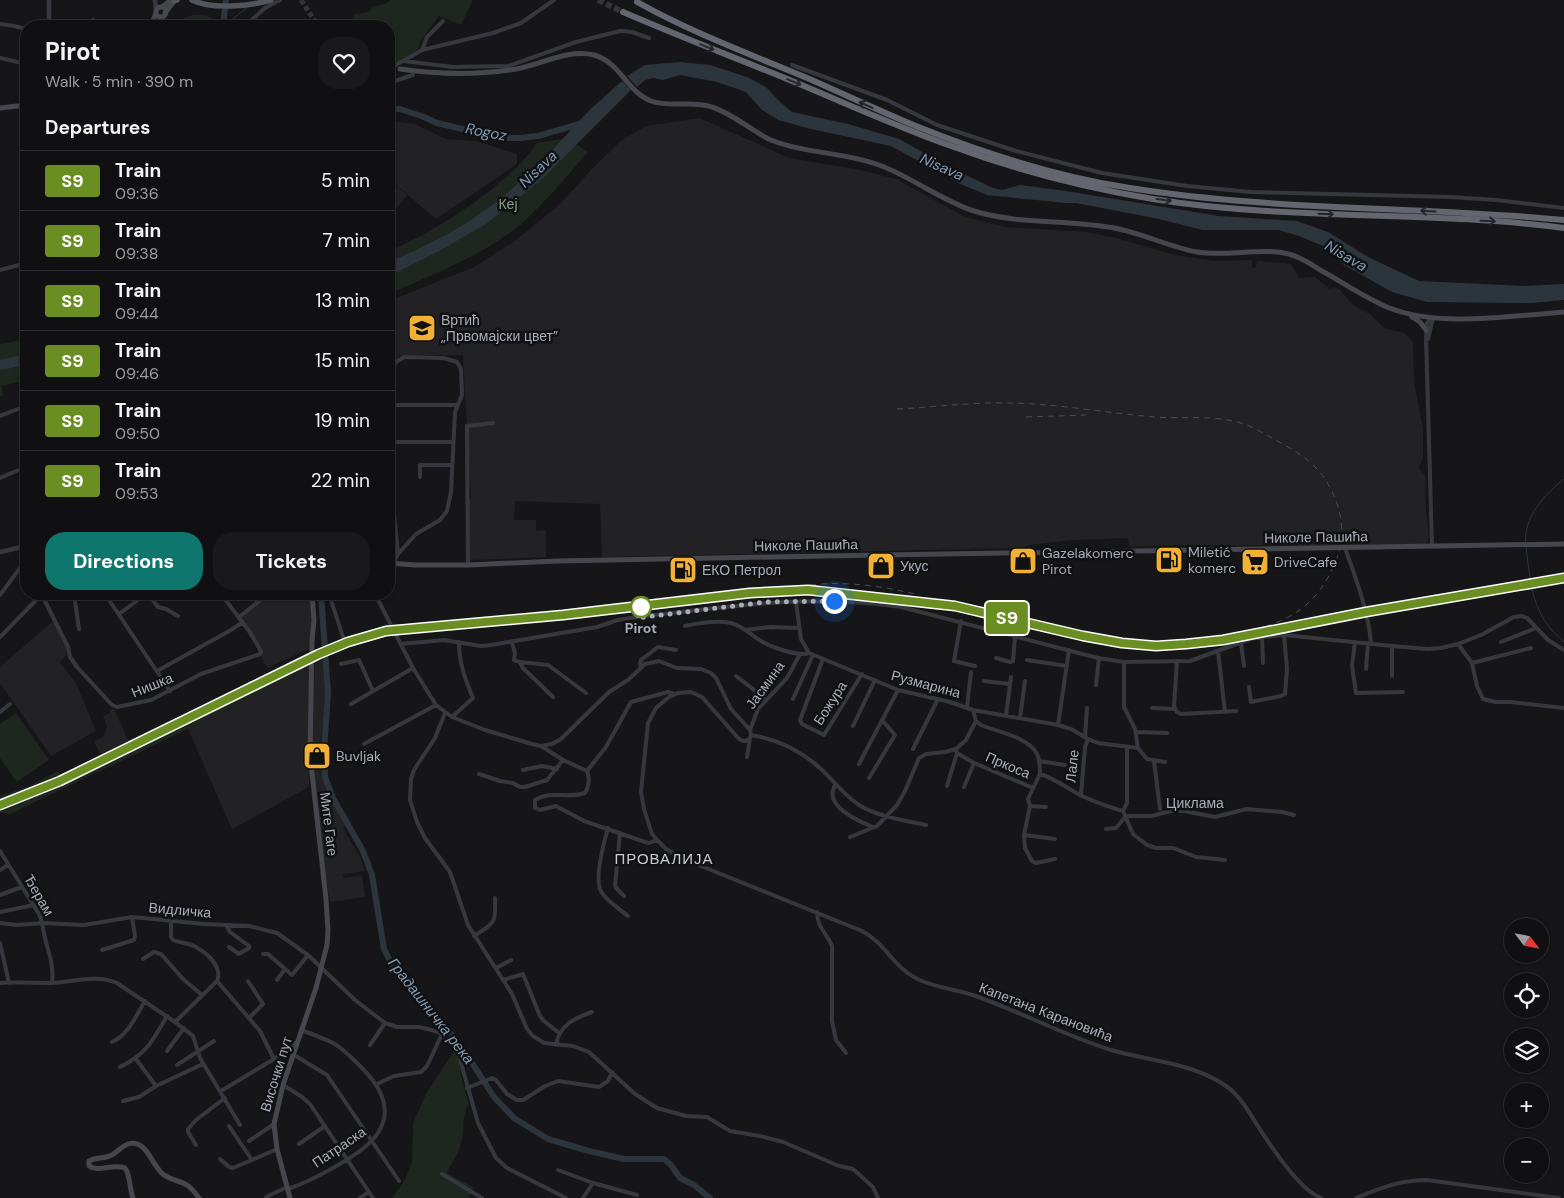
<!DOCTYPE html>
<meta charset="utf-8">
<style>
:root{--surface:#101012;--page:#19191b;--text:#f1f3f6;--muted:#9c9d9f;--line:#303032;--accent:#0f766e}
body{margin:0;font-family:"DM Sans",sans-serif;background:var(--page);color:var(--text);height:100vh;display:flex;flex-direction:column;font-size:19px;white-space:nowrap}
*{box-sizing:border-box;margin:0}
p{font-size:16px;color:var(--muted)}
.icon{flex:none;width:28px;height:28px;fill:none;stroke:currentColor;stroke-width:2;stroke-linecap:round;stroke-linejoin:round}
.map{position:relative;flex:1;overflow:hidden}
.sheet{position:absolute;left:20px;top:20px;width:375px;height:580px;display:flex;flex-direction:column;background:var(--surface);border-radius:20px;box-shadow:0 1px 4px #0004,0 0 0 1px var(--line)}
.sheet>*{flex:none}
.badge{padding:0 10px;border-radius:4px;font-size:18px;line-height:32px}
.needle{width:32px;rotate:122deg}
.tools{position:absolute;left:1504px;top:918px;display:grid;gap:10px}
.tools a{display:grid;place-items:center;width:45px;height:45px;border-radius:50%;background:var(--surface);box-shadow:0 1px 4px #0004,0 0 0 1px var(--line);font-size:25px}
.you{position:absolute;width:25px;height:25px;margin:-12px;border:4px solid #fff;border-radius:50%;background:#1a73e8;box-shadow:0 0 0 8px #1a73e833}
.map>.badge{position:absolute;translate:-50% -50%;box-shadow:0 0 0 2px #fff}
h2{padding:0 25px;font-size:19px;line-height:45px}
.round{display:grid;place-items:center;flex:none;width:52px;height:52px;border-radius:20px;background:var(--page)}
.head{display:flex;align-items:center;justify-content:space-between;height:85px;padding:0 25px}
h1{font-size:24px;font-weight:700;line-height:38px}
.action{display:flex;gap:10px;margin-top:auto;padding:10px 25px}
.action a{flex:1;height:58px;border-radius:20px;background:var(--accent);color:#fff;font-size:20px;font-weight:700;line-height:58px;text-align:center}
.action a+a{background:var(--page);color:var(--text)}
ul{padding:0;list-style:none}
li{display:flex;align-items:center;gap:15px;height:60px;padding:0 25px;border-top:1px solid var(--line)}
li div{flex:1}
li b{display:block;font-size:19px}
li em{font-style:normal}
li .badge{min-width:55px;font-weight:700;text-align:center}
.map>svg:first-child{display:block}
.built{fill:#222225}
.green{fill:#1e261f}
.water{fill:#2c353c}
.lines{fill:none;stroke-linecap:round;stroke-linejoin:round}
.stream{stroke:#2c353c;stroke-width:1}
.river{stroke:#2c353c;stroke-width:6}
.secondary-tunnel{stroke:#333438;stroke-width:5;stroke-dasharray:5 2.5;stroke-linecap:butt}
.motorway-tunnel{stroke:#333438;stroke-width:6;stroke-dasharray:6 3;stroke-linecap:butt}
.minor{stroke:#37383d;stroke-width:4}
.tertiary{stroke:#37383d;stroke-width:4.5}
.secondary{stroke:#45474d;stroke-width:5}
.primary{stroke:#53555c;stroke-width:5.5}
.motorway{stroke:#63666e;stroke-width:6}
.rail{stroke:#4a4c52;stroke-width:1;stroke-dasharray:6 5;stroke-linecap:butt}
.oneway{stroke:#26262a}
.line-casing{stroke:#fff;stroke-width:11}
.line{stroke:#6b8e23;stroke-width:8}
.walk{stroke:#a8adb8;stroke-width:5;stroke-dasharray:0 9}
.stop-dot{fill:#fff;stroke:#6b8e23;stroke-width:2.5}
.labels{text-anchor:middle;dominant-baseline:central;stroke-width:5;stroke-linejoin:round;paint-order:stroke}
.park-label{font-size:14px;fill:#7fa381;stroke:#111113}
.poi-label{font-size:14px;fill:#a8adb8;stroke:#111113;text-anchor:start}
.street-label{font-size:14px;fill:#a8adb8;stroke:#111113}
.stop-label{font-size:14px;font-weight:bold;fill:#a8adb8;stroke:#111113}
.water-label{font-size:15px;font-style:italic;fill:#7f9bb3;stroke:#111113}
.neighbourhood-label{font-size:15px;letter-spacing:1px;fill:#c9ccd4;stroke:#111113}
</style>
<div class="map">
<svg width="1564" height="1198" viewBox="0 0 1564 1198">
<rect width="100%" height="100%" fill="#161618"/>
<!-- built -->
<path class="built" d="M700 118 789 158 861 170 896 179 965 217 1005 227 1087 232 1116 238 1175 255 1216 261 1252 260V268L1256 267 1257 261 1291 264 1299 278 1315 277 1330 289 1335 287 1340 290 1354 306 1370 314 1384 328 1404 333 1413 342 1414 382 1423 428V458L1419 467 1420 470 1425 475 1426 510 1429 536 1427 543 1423 546 1178 545 1129 547 1128 538 1072 540 1029 545 1022 548 602 557 600 504 515 501 514 520H536V531L546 530V557L469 560 468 499H471L463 355H401L393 361 389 373V301L474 267 515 241 560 204 592 169 622 140 646 126Z
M389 121 415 124 446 139 476 141 517 154V164L436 219 389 179Z
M389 181 407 195 389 217Z
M270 594H282L286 599 295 594H310L314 618 309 649 267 668 241 617Z
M53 621 66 646V655L60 662 76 683 96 731 51 756 0 683V667Z
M322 660 326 689 321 743 322 768 326 785 346 825 343 828 360 857 365 871 338 875H343V878L362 875 365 897 330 902 318 831 312 781V702L315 664Z
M309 668V787L232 829 188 729Z
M114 709 128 740 101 755 94 742 103 737 107 727 103 716 110 713V710Z"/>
<!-- green -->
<path class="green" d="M391 0H473L461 25 439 16 421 40 418 49 389 68V26H335L336 19 351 20 355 14 369 12 372 7 385 4Z
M192 15C203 15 214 15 218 26H167Z
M567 138 588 152C566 177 545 203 520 225 482 256 433 274 389 294V251C434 233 510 184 537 143Z
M26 339V380L1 386 3 395 0 396V344Z
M308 652 309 668 188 729 10 814 0 813V796L29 786 58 771 64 778 104 759 101 755 128 740 228 694Z
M16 713 49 760 17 782 0 758V724Z
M454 1051 458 1057 462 1081 469 1103C460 1119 466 1131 460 1147 457 1156 451 1164 447 1173L473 1187 469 1198H392L405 1180 412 1162 413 1123 426 1094Z"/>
<!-- water -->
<path class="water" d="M680 62 710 65 747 77 766 87 779 101 792 112 848 124 899 139 955 170 993 188 1002 190 1020 185 1066 191 1219 216 1297 221 1328 232 1368 257 1419 281 1525 286 1564 284V300L1532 303 1427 302 1392 292 1344 265 1328 248 1299 236 1278 230H1203L1159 219 1076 203H1066L987 195 958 183 891 146 811 129 778 120 761 109 746 92 717 82 680 75 663 80 653 78 645 80 637 87 627 76 645 65Z
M622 81 631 90 542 179 486 224 437 252 389 276V262C429 245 467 226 501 198 531 174 557 145 583 117 595 104 609 93 622 81Z
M26 354V365L0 370V360Z"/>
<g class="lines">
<!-- stream -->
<path class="stream" d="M224 26 248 7
M1526 543C1522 519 1546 493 1564 479
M1526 546C1531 586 1531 614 1564 642"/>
<!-- river -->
<path class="river" d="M223 26 226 0
M389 109H400L424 117 437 123 500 138H520L538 136 583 123
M321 594 328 693 324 751 325 777 333 798 363 851 372 875 384 949 395 971 437 1016 467 1055 494 1097 514 1118 548 1139 589 1151 624 1159H664L671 1165 680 1178 694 1185 710 1198"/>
<!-- secondary-tunnel -->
<path class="secondary-tunnel" d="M301 0 318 26"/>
<!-- motorway-tunnel -->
<path class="motorway-tunnel" d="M598 0 623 12"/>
<!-- minor -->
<path class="minor" d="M93 20 97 26
M0 24 14 26 26 29
M245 26 265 8 280 0
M422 50 427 37 443 21
M0 58 26 64
M404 61 453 67 508 66 576 42 620 31 632 32 649 38
M792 65 887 100 937 125 1016 151 1102 173 1187 186 1251 192 1451 197 1496 200 1564 208
M389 69 422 50 493 33 521 23 554 0
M389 83 413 75
M0 270 19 265H26
M1431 318 1427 323 1426 337 1432 546
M1428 339 1433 318
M389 405H457
M0 416 26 406
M389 442H453
M389 460 391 371 396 362 404 357 443 358 457 362 461 369 462 395 455 412 451 492 447 511 440 520 416 534 398 554
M420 477V465H451
M0 478 21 469
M389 488 393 503 398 554 393 563
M1345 548C1356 579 1368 610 1371 643
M468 565 467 426 493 423
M74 594 79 629
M105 594 170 691
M148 594 158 607 166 609 178 616
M329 594 343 637
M375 594 413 668 436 705 452 717 485 730 532 744 541 746 552 744 561 739 609 692 628 680 645 664 659 661 677 668 701 669 711 673 716 678 731 709 750 730 751 735C749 742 744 742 739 739L702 697 691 692 678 693 669 697 656 708 648 723 641 792 644 809 652 834 657 840 666 849 686 860 862 931C888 945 893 969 922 981 941 989 962 990 981 998 1025 1014 1066 1036 1111 1050 1150 1061 1193 1063 1226 1086 1243 1098 1252 1118 1263 1134 1273 1149 1283 1164 1295 1177 1302 1185 1311 1194 1321 1198
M0 595 26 560
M42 595 68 647 70 657 77 667 112 705 117 707 151 700 201 674 260 654 261 651 249 631 221 594
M796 602 801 639 809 653 898 690 950 702 973 710 976 721 981 725C997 732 1029 737 1037 754 1040 760 1040 768 1040 774 1056 779 1068 789 1082 796 1095 802 1109 807 1123 811L1133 834 1147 845 1156 848H1173L1196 857 1225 860
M119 614 146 594
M239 617 268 594
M961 621 954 661 975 666
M685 626C699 623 717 620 731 623 743 626 751 635 761 641 771 647 798 657 809 653
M745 630 771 627 799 628
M0 637 42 594
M1262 637 1263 663
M1355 642 1352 666 1356 693 1403 692
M1501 642 1536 628
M512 643 515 653 514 660 520 662 523 668 553 697
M1241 643 1244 666
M401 644 444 640 481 646 491 645 597 627 618 620 637 617C725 607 813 593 901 607L1098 658 1124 662 1190 661 1253 638 1284 635 1392 646 1427 649 1441 648 1458 644 1481 635 1514 617 1522 616 1527 618 1548 640 1564 650
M1458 644 1472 663 1477 686 1483 699 1496 702H1510L1564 708
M1392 646V676
M1218 651 1225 712
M996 658 1010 662 1013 661 1015 637
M823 659 800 720 802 724 824 735 862 674
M1027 660 1067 666
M1177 661 1174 706 1177 712 1181 714 1236 711
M520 662 548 665 586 693
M1124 662V707L1135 729 1138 748
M1472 663 1531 648
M341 664 359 660 373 691
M641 668 640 663 641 660 658 647 676 650
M1366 669 1368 643
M157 671 231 630 243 622
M736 676 766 699
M984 681 1010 684
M1096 685 1099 658
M1249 687 1251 702 1281 696 1285 694 1287 669 1284 635
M793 699 813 655
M351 704 413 668
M967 707 971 672
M1152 708 1175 709
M973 710 1058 725 1071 729 1088 739 1098 743 1138 748 1147 759 1165 762
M0 712 10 704
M445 713 435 738 414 770 411 779 410 800 417 822 425 838 450 872 468 925 512 994 527 1029 533 1036 544 1043 573 1046 589 1052 635 1094 657 1108 686 1116 707 1117 730 1131 760 1136 783 1142 839 1166 853 1169 873 1187 878 1198
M1006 716 1011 677
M452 717 473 698C465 679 459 663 459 642
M1020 718 1025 681
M1058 725 1069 650
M853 726 875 680
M750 730 758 709 787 678 800 654
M1137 732 1167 733
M751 735C782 740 810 756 831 779 839 788 849 798 859 805 876 816 906 821 926 825
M1085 737 1087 708
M364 744 436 705
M541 746 563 760 587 771 606 747 631 702 668 692 674 694
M913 749 938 699
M956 749 957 753 974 763 1033 788
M747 757 750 738
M1039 761 1065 765
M1154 761 1160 809
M859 764 898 690
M523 770 542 766 557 769
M587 771C590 778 589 787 585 793 568 799 551 790 535 800V808L540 810 556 806 584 821 645 842 649 843 657 840
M479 774 500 781 513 783 520 787H525L547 780 563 760
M1040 774 1028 799 1030 806 1024 835 1055 839
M869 778 895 735 882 720
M836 784C821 805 858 821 873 827
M947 786 957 753
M964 787 974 763
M1081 795 1085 747 1088 739
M1030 806 1046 807
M1123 811 1127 803V747
M608 828C604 842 593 881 602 893 608 902 620 909 628 916
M1106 829 1116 828 1126 816H1152L1171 811H1184L1215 817 1247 809 1282 812 1294 815
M620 833 615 885 616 888 624 896
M1024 835 1025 848 1032 861 1036 863 1055 859
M850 837 877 826 897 805 905 791 919 758 926 754 945 752 956 749 966 740 976 721
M0 851 39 914C43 922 43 930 45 938 49 955 54 965 52 983
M0 870 8 865
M0 895 22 887
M0 912 34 905
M817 912C818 930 826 931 832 946V1021L836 1040 846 1053
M171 921V937L173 940C180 943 189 943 196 947 207 953 223 967 217 981L260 1031 274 1059
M0 923 17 925 43 923 84 925 132 917 204 924 249 926 277 933 308 955 355 1000 385 1023 397 1027H419L432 1030 442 1034 450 1042 459 1056 478 1123 496 1158 507 1168 566 1198
M226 925 230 932 249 946V948L239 954 229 947
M474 936C495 922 496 924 495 898
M0 943 9 983
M102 950 134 940 135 936 132 917
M263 954H268L292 975 308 955
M143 959 154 952 161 954 183 979 202 995
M496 968 511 960
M277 980 285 969
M503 980 523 974 540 1016 544 1021 559 1033
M248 981 263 1004 249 1018
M0 983C17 982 34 983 51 983 73 982 96 974 117 983L175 1022 193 1036 200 1058 240 1125
M175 1022 217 981
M112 1042C129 1035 136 1015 145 1001
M370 1045 385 1023
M556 1045C559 1025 575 1018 592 1012
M167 1051 184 1028
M294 1055 327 1075 399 1181
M136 1059 156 1086
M177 1065 214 1041
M120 1067C148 1053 152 1041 167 1016
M377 1084 394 1076 421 1072 427 1066 442 1034
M283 1085 302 1097 310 1104 373 1198
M467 1088 492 1078 496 1080 507 1094 517 1100H523L545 1086 558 1081 599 1087 608 1081 612 1072
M221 1091 274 1059 298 1041
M123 1101 139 1097 156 1086 203 1064
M229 1126 252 1160 277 1149
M249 1141 274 1124
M299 1144 325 1126
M196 1145 188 1132V1129L196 1120 225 1098
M220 1159 229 1167 233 1168 252 1160
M558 1170 593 1183 637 1195
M442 1174 482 1198
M288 1189C311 1181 365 1154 378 1133 395 1106 377 1082 357 1063 350 1056 342 1048 333 1043 323 1038 312 1034 301 1030
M266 1197 287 1187
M360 1198 369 1192
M583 1198 593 1183
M1356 1198C1381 1188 1400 1180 1427 1180L1559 1198"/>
<!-- tertiary -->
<path class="tertiary" d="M155 0 156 11
M49 26V0
M0 552 26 546"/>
<!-- secondary -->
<path class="secondary" d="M162 7 171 0
M156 12a5 5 0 1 1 10 0a5 5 0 1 1-10 0Z
M165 13 175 0
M151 26 156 13
M155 26 163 17
M400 69C435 74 474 75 510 70 537 67 567 48 594 55 620 62 627 92 651 101 671 108 692 100 712 107 734 114 751 131 771 140 806 154 844 152 879 165 912 177 940 200 974 211 1019 225 1068 219 1114 228 1142 233 1169 247 1197 252 1227 257 1261 247 1289 254 1301 257 1312 265 1322 271 1344 283 1364 297 1387 307 1437 328 1510 316 1564 312
M0 108 26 105
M1412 317 1420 322 1426 330
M389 563 415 565H468L557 561 824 556 1564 544
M133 1198C129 1188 131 1176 125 1168 113 1163 99 1173 89 1166V1161C96 1157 104 1159 112 1155 117 1152 122 1146 128 1144 147 1138 152 1167 164 1175 182 1186 184 1177 199 1198
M290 1198 277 1149 274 1124 283 1085 316 988 327 945 328 931 326 899 310 755 312 641 314 620 312 594"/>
<!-- primary -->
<path class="primary" d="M192 0C212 10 250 6 271 0
M174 1 177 0"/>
<!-- motorway -->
<path class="motorway" d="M637 2C694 34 755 56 814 81 848 96 882 112 916 126 983 153 1058 177 1130 188 1273 211 1419 206 1564 220
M623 12C683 38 744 61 804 86 854 107 903 129 954 147 1019 171 1086 188 1153 199 1289 221 1428 210 1564 228"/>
<!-- rail -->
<path class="rail" d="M897 409C935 407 974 402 1011 403 1059 404 1107 413 1155 417 1182 419 1211 415 1237 422 1250 425 1261 432 1272 438 1285 445 1298 452 1310 462 1335 484 1349 524 1338 555 1326 590 1303 616 1266 626
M1026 417 1086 415
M810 585C847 581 883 586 919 595
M0 805 60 781 319 654 348 642 386 631 546 617 708 600 750 593 808 590 955 606 1083 636 1122 643 1156 645H1186L1223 640 1366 612 1564 578"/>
</g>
<!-- one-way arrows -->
<defs><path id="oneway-shaft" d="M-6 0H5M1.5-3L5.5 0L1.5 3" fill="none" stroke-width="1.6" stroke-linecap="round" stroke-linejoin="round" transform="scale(1.25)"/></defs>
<g class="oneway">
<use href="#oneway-shaft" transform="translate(707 47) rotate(22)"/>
<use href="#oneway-shaft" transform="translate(794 82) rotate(22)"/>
<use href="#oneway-shaft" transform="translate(866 105) rotate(-156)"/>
<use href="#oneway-shaft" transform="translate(1164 200) rotate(7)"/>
<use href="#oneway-shaft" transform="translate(1428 211) rotate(-177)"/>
<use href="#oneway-shaft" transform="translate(1326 214) rotate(2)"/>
<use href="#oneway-shaft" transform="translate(1488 221) rotate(2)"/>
</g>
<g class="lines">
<defs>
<path id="line" d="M0 805 60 781 319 654 348 642 386 631 563 615 750 593 808 590 955 606 1083 636 1122 643 1156 646 1186 644 1223 640 1366 612 1564 578"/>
</defs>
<!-- line casing -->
<use href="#line" class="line-casing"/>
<!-- line -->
<use href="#line" class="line"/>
<!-- walk -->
<path class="walk" d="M641 607 637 618 766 602 834 601"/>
</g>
<!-- icons -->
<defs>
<symbol id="school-square" viewBox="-11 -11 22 22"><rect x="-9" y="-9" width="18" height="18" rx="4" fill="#f2b134" stroke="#111113"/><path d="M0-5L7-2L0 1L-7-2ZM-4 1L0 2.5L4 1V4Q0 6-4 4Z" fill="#111"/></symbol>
<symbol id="fuel-square" viewBox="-11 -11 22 22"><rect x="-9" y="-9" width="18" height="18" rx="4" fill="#f2b134" stroke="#111113"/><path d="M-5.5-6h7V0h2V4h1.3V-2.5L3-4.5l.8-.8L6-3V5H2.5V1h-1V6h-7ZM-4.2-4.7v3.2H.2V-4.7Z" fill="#111"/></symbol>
<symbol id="shop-square" viewBox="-11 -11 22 22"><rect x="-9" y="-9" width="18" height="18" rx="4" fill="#f2b134" stroke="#111113"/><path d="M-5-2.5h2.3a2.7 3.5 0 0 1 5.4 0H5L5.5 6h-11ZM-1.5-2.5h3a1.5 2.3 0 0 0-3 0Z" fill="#111"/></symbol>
<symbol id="supermarket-square" viewBox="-11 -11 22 22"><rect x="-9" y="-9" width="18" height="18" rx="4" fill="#f2b134" stroke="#111113"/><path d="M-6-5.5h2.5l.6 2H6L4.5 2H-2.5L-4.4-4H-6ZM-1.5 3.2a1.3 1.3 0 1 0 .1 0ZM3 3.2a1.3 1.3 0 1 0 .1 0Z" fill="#111"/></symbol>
</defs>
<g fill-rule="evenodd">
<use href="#school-square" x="406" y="312" width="32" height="32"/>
<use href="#fuel-square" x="1153" y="544" width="32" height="32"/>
<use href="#shop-square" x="1007" y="545" width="32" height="32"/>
<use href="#supermarket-square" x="1239" y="546" width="32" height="32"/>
<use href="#shop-square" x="865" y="550" width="32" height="32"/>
<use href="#fuel-square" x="667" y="554" width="32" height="32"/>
<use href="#shop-square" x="301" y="740" width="32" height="32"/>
</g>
<!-- markers -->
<circle class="stop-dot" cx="641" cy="607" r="10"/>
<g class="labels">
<!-- park labels -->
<g class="park-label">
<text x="508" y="204">Кеј</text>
</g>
<!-- poi labels -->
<g class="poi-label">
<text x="441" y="320">Вртић<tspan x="441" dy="16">„Првомајски цвет”</tspan></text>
<text x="1188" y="552">Miletić<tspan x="1188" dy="16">komerc</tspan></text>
<text x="1042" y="553">Gazelakomerc<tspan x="1042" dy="16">Pirot</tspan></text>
<text x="1274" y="562">DriveCafe</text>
<text x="900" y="566">Укус</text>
<text x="702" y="570">ЕКО Петрол</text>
<text x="336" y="756">Buvljak</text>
</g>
<!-- street labels -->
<g class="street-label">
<text transform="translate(1316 537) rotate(-1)">Николе Пашића</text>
<text transform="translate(806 545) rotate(-1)">Николе Пашића</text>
<text transform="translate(926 684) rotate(15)">Рузмарина</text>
<text transform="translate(152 685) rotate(-22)">Нишка</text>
<text transform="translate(765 685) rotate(-54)">Јасмина</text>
<text transform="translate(830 703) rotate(-57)">Божура</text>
<text transform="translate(1008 765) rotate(23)">Пркоса</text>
<text transform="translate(1072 766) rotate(-84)">Лале</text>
<text x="1195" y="803">Циклама</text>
<text transform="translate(329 824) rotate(83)">Мите Гаге</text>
<text transform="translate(39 895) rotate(60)">Ђерам</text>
<text transform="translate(180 910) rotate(5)">Видличка</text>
<text transform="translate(1046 1012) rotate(21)">Капетана Карановића</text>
<text transform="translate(276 1074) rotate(-73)">Височки пут</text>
<text transform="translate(339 1147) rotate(-34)">Патраска</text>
</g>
<!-- stop labels -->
<g class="stop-label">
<text x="641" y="628">Pirot</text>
</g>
<!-- water labels -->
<g class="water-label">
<text transform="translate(486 132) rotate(11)">Rogoz</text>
<text transform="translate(942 167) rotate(24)">Nisava</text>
<text transform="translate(538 169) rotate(-44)">Nisava</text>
<text transform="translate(1346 256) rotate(30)">Nisava</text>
<text transform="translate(431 1011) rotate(52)">Градашничка река</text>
</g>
<!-- neighbourhood labels -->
<g class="neighbourhood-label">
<text x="664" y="859">ПРОВАЛИЈА</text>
</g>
</g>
</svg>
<div class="tools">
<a><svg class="needle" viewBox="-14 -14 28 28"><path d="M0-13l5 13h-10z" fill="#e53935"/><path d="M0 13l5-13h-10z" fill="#9c9d9f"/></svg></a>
<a><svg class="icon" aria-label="locate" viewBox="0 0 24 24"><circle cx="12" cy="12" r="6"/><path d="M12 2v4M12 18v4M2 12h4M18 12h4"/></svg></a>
<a><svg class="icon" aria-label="layers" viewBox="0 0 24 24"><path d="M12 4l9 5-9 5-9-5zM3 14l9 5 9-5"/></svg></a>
<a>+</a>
<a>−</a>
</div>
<div class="you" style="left:834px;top:601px"></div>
<b class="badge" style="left:1007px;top:618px;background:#6b8e23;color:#fff">S9</b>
<section class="sheet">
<div class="head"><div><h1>Pirot</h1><p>Walk · 5 min · 390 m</p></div><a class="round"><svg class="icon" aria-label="heart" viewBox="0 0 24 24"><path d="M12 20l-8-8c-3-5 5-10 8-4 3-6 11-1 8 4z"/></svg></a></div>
<h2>Departures</h2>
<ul>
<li><span class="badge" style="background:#6b8e23;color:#fff">S9</span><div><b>Train</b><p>09:36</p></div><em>5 min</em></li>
<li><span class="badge" style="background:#6b8e23;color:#fff">S9</span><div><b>Train</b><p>09:38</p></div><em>7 min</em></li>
<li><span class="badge" style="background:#6b8e23;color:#fff">S9</span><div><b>Train</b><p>09:44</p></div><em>13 min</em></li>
<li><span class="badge" style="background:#6b8e23;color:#fff">S9</span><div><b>Train</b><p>09:46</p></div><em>15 min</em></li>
<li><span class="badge" style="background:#6b8e23;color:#fff">S9</span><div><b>Train</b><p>09:50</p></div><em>19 min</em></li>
<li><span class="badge" style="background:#6b8e23;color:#fff">S9</span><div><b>Train</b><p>09:53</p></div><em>22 min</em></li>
</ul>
<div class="action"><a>Directions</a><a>Tickets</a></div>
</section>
</div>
